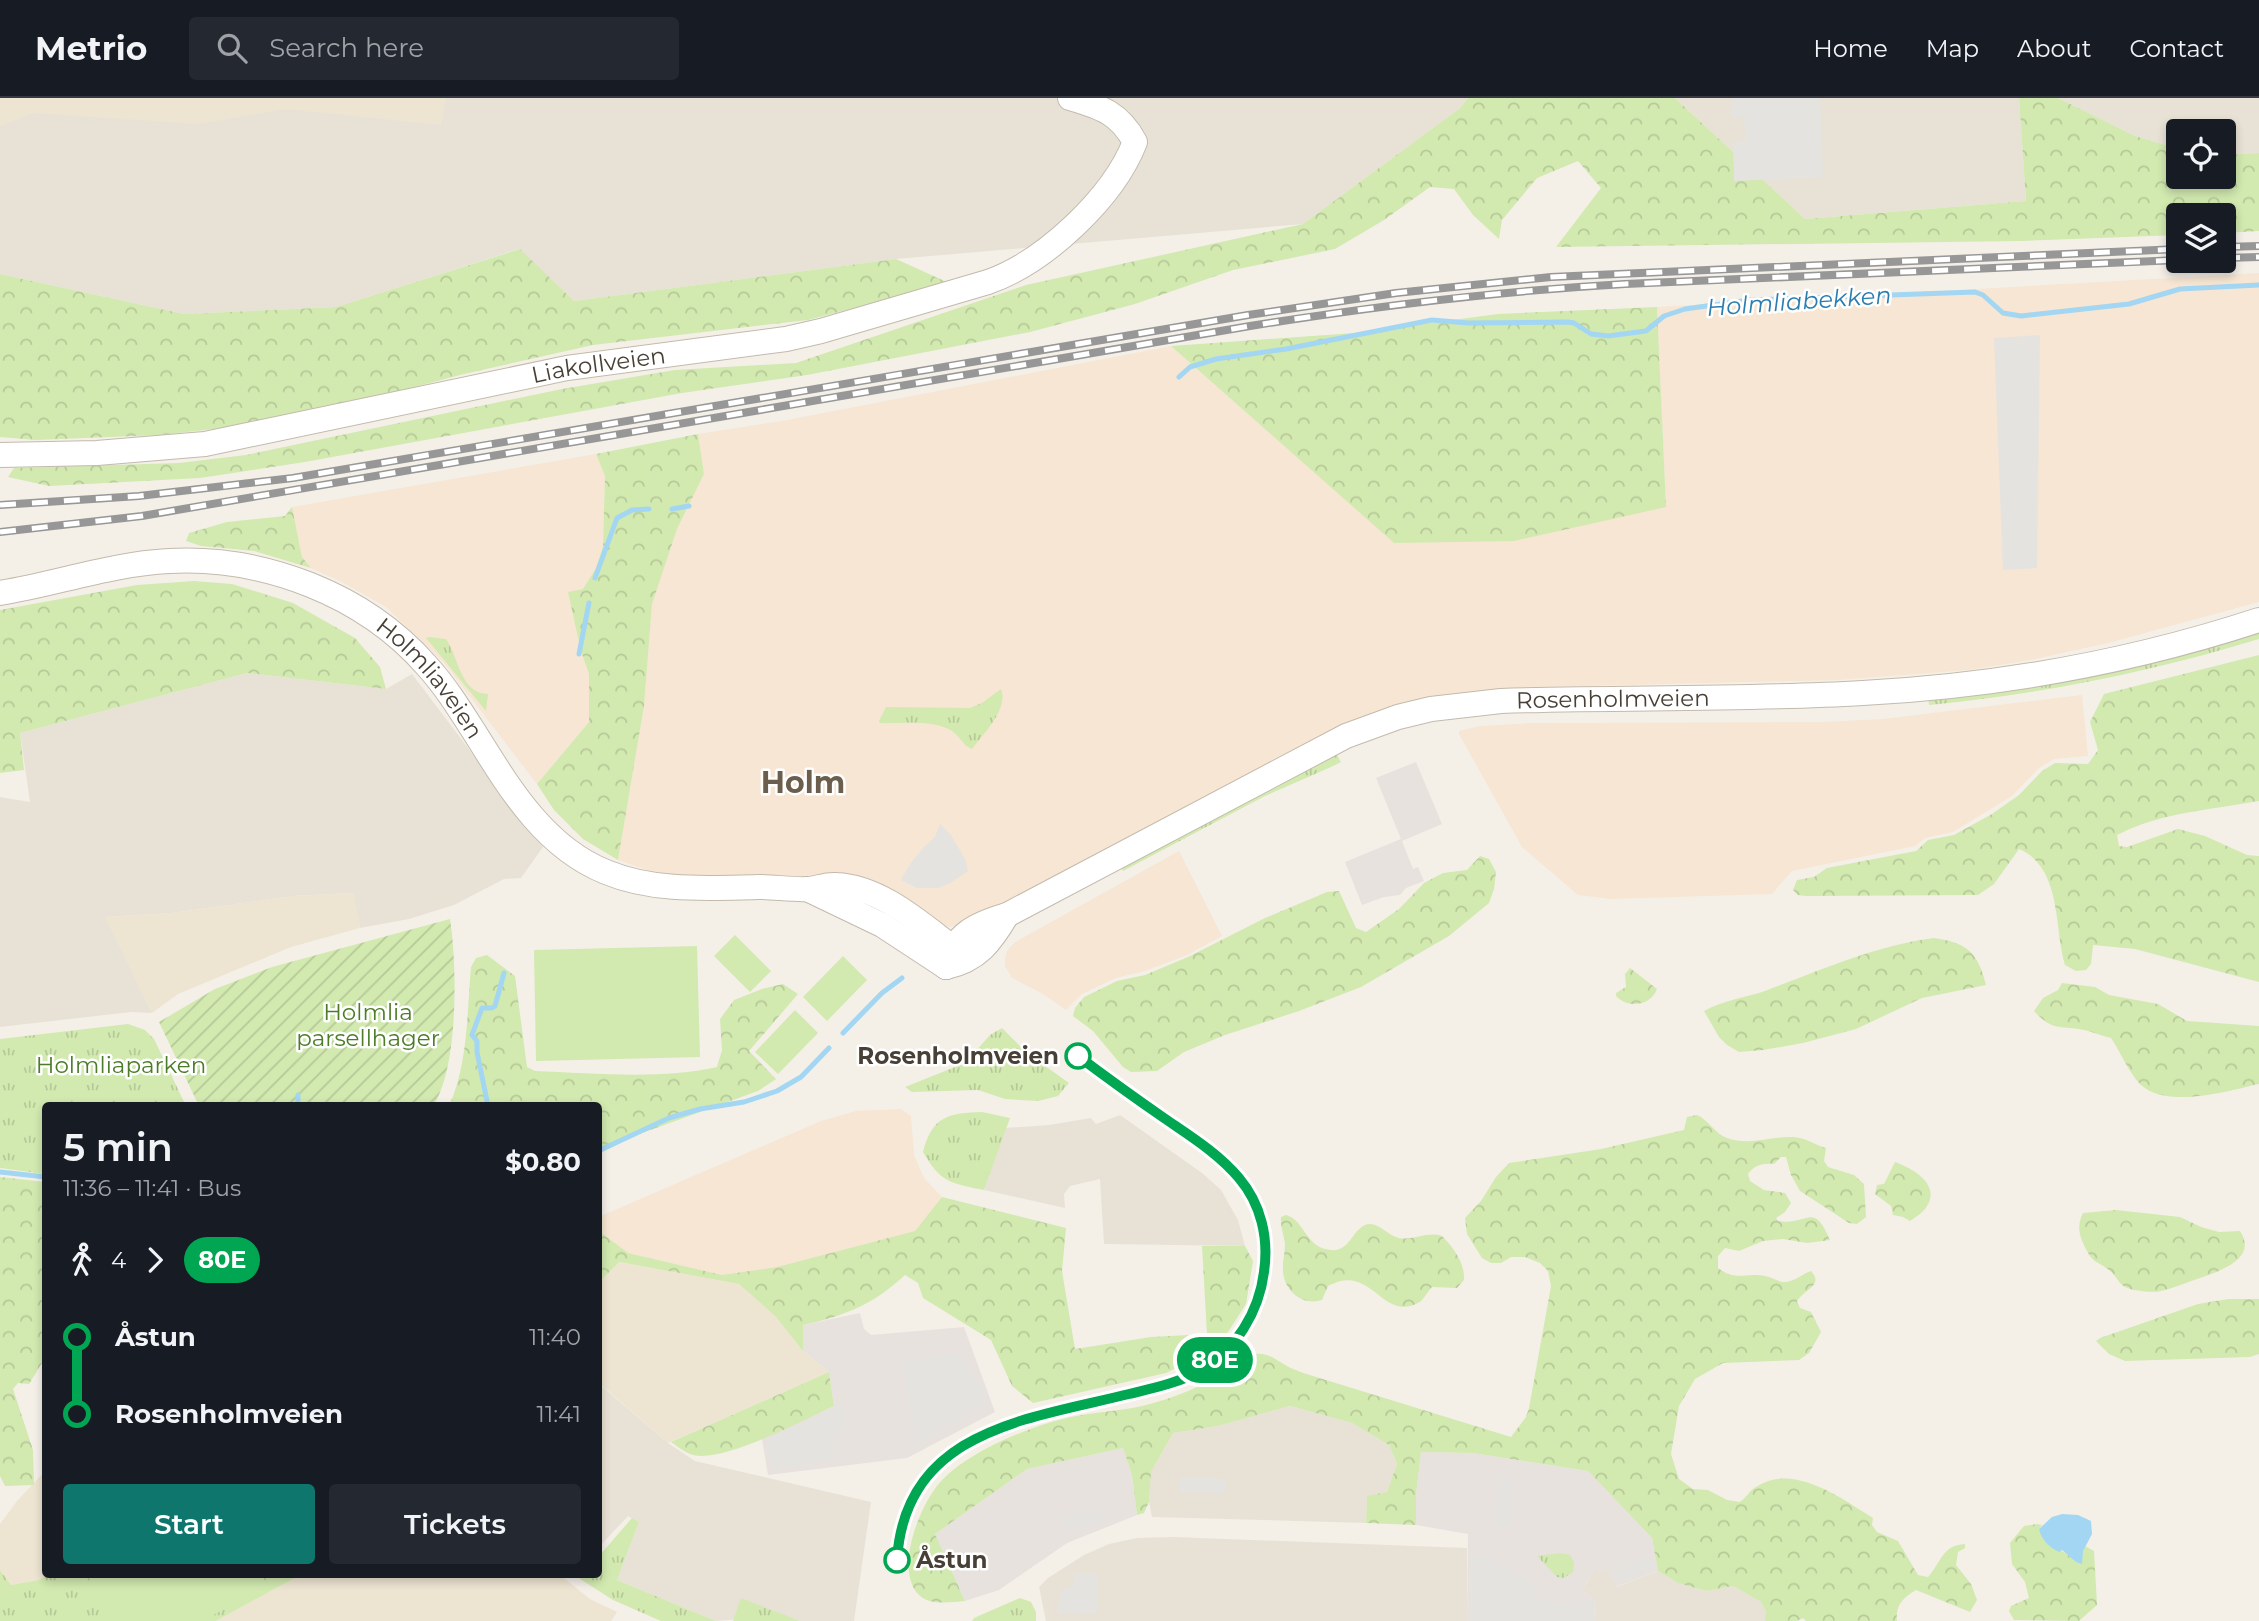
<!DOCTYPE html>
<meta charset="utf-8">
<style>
:root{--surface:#171b24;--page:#242831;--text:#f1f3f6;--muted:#9ea1a6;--line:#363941;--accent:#0f766e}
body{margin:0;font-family:Montserrat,sans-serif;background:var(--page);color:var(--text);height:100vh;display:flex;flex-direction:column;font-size:26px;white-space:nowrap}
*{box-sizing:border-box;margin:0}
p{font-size:23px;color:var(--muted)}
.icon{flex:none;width:38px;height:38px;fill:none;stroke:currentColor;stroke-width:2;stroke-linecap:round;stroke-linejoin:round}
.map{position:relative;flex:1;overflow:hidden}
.details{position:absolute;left:42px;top:1004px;width:560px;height:476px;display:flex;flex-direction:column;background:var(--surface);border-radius:7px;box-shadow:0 4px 10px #0003}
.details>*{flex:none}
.badge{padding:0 14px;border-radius:23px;font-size:24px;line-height:46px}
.tools{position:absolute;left:2166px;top:21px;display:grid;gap:14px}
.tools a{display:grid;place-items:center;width:70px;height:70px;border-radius:7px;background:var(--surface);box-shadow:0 4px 10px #0003;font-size:35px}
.map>.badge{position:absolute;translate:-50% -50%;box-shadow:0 0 0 4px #fff}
.legs{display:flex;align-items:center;gap:10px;height:77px;padding:0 21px;font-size:23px}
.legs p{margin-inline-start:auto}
.summary{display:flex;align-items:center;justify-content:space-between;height:119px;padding:0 21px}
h1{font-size:38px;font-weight:600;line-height:52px}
.cta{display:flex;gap:14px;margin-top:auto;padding:14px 21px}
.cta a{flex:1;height:80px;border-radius:7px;background:var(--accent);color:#fff;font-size:28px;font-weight:600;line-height:80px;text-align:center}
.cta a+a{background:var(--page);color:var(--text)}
ul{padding:0 21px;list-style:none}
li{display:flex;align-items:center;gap:24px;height:77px;font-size:26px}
li i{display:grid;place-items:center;width:10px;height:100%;margin:0 9px;background:currentColor}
li i::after{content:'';width:18px;height:18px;margin:-9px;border:5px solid;border-radius:50%;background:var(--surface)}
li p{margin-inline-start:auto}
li:first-child i{background:linear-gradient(#0000 50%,currentColor 0)}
li:last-child i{background:linear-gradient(currentColor 50%,#0000 0)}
header{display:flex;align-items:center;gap:42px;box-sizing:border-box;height:98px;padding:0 35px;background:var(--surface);border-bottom:2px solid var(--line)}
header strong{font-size:33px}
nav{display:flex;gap:38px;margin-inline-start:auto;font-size:24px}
.search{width:490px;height:63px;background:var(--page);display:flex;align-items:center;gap:18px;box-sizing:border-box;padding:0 24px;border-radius:7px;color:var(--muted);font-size:26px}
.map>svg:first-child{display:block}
.residential{fill:#e8e2d6}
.commercial{fill:#f6e6d3}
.industrial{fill:#e7e2dd}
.education{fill:#eee4d2}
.grass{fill:url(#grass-tufts)}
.forest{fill:url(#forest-crowns)}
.garden{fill:url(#garden-furrows)}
.pitch{fill:#d2e9b0}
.parking{fill:#e5e3e0}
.water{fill:#a3d6f2}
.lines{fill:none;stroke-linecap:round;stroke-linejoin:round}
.stream{stroke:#a3d6f2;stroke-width:5}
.tertiary-casing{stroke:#c3baad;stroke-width:26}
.tertiary{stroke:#fff;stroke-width:24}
.rail-casing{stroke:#979797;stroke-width:8}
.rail{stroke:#fff;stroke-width:5;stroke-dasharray:16;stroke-linecap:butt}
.line-1-casing{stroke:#fff;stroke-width:16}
.line-1{stroke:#00a651;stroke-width:10}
.stop-1-dot{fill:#fff;stroke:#00a651;stroke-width:3.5}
.labels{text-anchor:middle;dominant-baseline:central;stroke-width:5;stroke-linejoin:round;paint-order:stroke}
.street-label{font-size:23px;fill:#484036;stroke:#fff}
.park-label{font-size:23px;fill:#4c7c28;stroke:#fff}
.stop-label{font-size:23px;font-weight:bold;fill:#484036;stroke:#fff;text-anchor:end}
.water-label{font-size:24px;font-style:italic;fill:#2b7daf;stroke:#fff}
.district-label{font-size:30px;font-weight:bold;fill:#6b5e4d;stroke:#fff}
</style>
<header>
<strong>Metrio</strong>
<div class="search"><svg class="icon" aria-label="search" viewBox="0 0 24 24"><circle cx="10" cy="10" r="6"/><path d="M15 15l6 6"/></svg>Search here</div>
<nav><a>Home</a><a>Map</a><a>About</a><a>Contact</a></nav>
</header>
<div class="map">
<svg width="2259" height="1523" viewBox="0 0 2259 1523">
<defs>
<pattern id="grass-tufts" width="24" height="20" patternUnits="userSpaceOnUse" patternTransform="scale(1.75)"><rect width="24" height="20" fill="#d2e9b0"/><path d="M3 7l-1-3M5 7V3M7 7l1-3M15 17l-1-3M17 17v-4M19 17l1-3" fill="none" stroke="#b6c998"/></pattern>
<pattern id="forest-crowns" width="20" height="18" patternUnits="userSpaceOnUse" patternTransform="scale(1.75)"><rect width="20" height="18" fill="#d2e9b0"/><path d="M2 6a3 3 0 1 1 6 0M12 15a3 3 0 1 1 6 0" fill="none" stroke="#b6c998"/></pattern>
<pattern id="garden-furrows" width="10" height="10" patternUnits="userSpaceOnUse" patternTransform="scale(1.75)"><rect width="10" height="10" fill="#d2e9b0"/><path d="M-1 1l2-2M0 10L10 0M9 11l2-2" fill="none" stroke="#b6c998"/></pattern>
</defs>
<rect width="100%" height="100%" fill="#f4f0e8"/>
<!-- residential -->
<path class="residential" d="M0 0H1468L1460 10 1303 126 896 161 574 203 519 151 336 209 184 216 0 176Z
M1675 0H2019L2026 103 1805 121Z
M2058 0H2259V55L2224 57V33H2179V51L2135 38Z
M247 575 386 591 412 576 543 749 521 780 504 781 454 807 409 821 360 830 353 795 293 798 172 815 106 819 152 915 131 914 0 929V699L30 704 20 635Z
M1120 1017 1202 1075 1221 1092 1238 1122 1245 1148 1104 1146 1100 1081 1070 1088 1064 1096 1065 1110 984 1092 1005 1030 1049 1027 1091 1020 1096 1026Z
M598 1285 668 1345 695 1363 871 1404 854 1523H800L784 1518 716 1523 617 1482 639 1424 628 1418 600 1448 599 1447Z
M1290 1308 1352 1325 1389 1347 1397 1366 1387 1394 1367 1399 1366 1425 1152 1419 1149 1404 1151 1374 1173 1335 1218 1328Z
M1174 1439 1467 1450V1523H1046L1039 1489 1048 1480 1084 1457 1109 1446 1137 1440Z
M1658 1473 1678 1485 1706 1493 1733 1488 1761 1504 1766 1514 1778 1523H1596L1595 1502 1582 1492 1593 1474H1607L1617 1489Z"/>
<!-- commercial -->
<path class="commercial" d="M2259 175V504L2108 545 2035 561 1969 572 1837 582 1539 589 1432 601 1003 808 966 825 951 829 940 827 865 783 810 778 662 777 618 762 644 608 652 506 677 431 704 376 698 336 782 323 1171 248 1394 445 1666 409 1657 209Z
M596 356 605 378 603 448 596 470 583 491 569 494 581 553 589 576V624L537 686 444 565 386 509 342 484 311 470 302 459 292 409Z
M2082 597 2088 658 2054 661 2039 670 2012 698 1953 734 1925 740 1915 748 1792 773 1772 796 1611 801 1578 797 1522 749 1459 636V633L1480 628 1533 625 1822 624 1883 621Z
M1179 753 1222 838 1187 857 1145 873 1116 880 1082 896 1066 912 1043 896 1012 880 1005 868V860L1007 853 1015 844Z
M901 1011 911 1018 914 1057 924 1080 942 1099 915 1133 777 1169 722 1177 628 1155 599 1133 601 1118 821 1023 856 1013Z"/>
<!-- industrial -->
<path class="industrial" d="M1416 664 1442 726 1402 743 1413 771 1418 769 1424 783 1406 790 1400 797 1384 799 1362 807 1345 764 1401 741 1376 680Z
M860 1215 864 1231 871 1237 964 1229 995 1314 907 1360 768 1377 762 1341 834 1308 829 1274 803 1253V1227Z
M1123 1350 1132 1377 1137 1417 1067 1445 999 1492 965 1503 935 1436 1027 1371Z
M1421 1354 1473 1355 1588 1373 1652 1440 1658 1473 1616 1489 1607 1474H1593L1582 1492 1595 1501 1596 1523H1467L1468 1436 1416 1427V1397Z"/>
<!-- education -->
<path class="education" d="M0 0H446L441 27 285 11 199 26 33 15 0 28Z
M354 795 360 830 291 849 178 896 152 915 105 819 172 815 293 798Z
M618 1164 739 1186 776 1219 803 1253 829 1274 668 1345 599 1285V1184Z
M45 1373 47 1477 39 1482 11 1487 0 1472V1426L17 1403Z
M300 1477H560L590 1501 617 1514 611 1523H216Z"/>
<!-- grass -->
<path class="grass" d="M2259 533V541C2151 574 2042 596 1929 607L1928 599Z
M429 539 446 541C459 560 460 595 488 596L486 613 426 540Z
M1001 591C1009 611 983 636 972 651 963 648 960 638 952 633 933 621 902 626 880 625L879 623 886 609 970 610 982 605Z
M1337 657 1341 664 1331 669 1265 698 1123 773 1120 766Z
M128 926 145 932 154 941 186 1008H46L45 1076 0 1070V941Z
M1002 930 1027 955 1069 985 1058 998 1038 1003 1005 1001 978 992 912 994 905 989 965 965 990 937Z
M982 1014 1010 1020 984 1092C950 1085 941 1085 923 1054 932 1018 949 1015 982 1014Z
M632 1420 639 1424 617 1482 716 1523H661L613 1502 580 1481 581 1477H598L599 1458Z
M1560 1455 1570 1457 1574 1465 1573 1474 1564 1480 1557 1479 1537 1458Z
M0 1472 11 1487 39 1482 47 1477H300L216 1523H0Z
M741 1500 800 1523H733Z
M1020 1500 1031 1504 1036 1514V1523H972L974 1520Z"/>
<!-- forest -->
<path class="forest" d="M1468 0H1675L1805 121 2026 103 2019 0H2058L2135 38 2179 51V79H2224V57L2259 55V133L2224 135V117H2179V137L2021 143 1556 149 1601 90 1578 63 1537 80 1502 122 1499 141 1473 117 1454 91 1430 89 1384 122 1335 151 1233 172 1135 206 1030 234 807 277 682 295 305 364 200 380 49 388 8 379 14 370 179 365 246 357 562 291 675 272 796 265 1026 187 1303 126 1460 10Z
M520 151 574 203 896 161 949 185 808 222 593 247 464 276 285 323 160 337 36 342 0 339V176L184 216 336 209Z
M1657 209 1666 409 1514 443 1394 445 1171 248 1354 235 1498 216Z
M698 336 704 376 677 431 652 506 644 608 618 762 583 741 554 712 537 686 589 624V576L581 553 568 494 583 491 596 470 603 448 605 378 596 356Z
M292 409 302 459 311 470 254 453 201 448 186 443 189 435 227 424 285 418Z
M194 483 232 486 293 505 355 540 380 569 386 591 247 575 20 635 24 672 0 675V512L137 487Z
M2259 557V703C2210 712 2162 714 2117 737L2119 748 2127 749 2178 731 2205 738 2247 757 2259 758V884L2135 851 2093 847 2091 866 2086 872 2076 873 2065 867C2054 830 2062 769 2019 751L1994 786 1978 797 1806 798 1798 797 1793 792 1797 782 1814 779 1827 770 1916 753 1928 742 1954 737 1992 716 2019 697 2042 673 2055 665 2088 666 2098 652 2090 624 2104 596Z
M1480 758 1489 761 1496 774 1494 791 1489 805 1449 838 1361 889 1299 913 1225 937 1184 954 1157 973 1131 974 1123 969 1093 933 1073 918 1075 910 1084 899 1117 883 1145 877 1188 859 1265 820 1327 794 1339 793 1356 830 1366 834 1399 811 1424 785 1443 775 1467 772Z
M1934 840C1967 845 1978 854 1986 887L1922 900 1856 931 1803 945 1763 952 1739 954 1727 947 1719 939 1704 913C1724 902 1744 900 1765 893 1821 872 1874 848 1934 840Z
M487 857 515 878 527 969 535 973C593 975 660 982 717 969L722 952 720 921 734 902 762 891 783 886 798 896 749 953 776 981 758 993 634 1038 599 1056 598 1008H449C468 967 467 914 471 869L476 860Z
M1630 870 1657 891C1651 908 1628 911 1616 898V895L1626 889 1625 876Z
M2062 885 2095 889 2109 897 2158 906 2187 923 2259 928V986C2228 993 2167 1011 2141 987 2130 977 2120 953 2111 940 2102 938 2093 934 2084 932 2060 927 2053 934 2034 913L2043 900 2058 892Z
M1697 1017C1709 1022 1715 1036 1727 1040 1750 1048 1772 1038 1794 1039 1807 1040 1815 1047 1826 1050L1824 1063 1828 1069 1854 1077 1864 1086 1866 1119 1857 1126 1849 1125 1800 1093 1791 1077 1786 1059H1781L1774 1066C1763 1065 1754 1067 1748 1076L1750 1083 1764 1092 1785 1095 1791 1105 1785 1114 1776 1120 1778 1123C1808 1128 1813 1102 1830 1142L1807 1145 1783 1141 1763 1143 1739 1153 1725 1150 1718 1158V1170C1737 1184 1744 1174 1765 1178 1773 1179 1779 1185 1786 1184 1796 1183 1802 1176 1811 1173 1825 1188 1802 1192 1797 1204L1800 1210 1811 1214 1821 1234 1809 1255 1799 1262 1723 1265 1695 1281 1679 1308 1671 1356 1679 1381 1693 1391 1708 1392 1727 1402 1740 1404C1746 1400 1750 1392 1756 1389 1793 1364 1842 1401 1873 1420L1872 1427 1877 1434 1898 1443 1918 1477 1928 1479C1941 1465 1942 1447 1965 1446V1450L1958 1454 1956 1467 1971 1486 1977 1502 1970 1514 1916 1492C1904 1499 1895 1507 1897 1523H1806L1803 1520 1797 1523H1765L1766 1514 1761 1504 1733 1488 1706 1493 1678 1485 1658 1473 1652 1440 1588 1373 1473 1355 1421 1354 1416 1397V1427L1366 1425 1367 1398 1387 1394 1397 1366 1389 1347 1352 1325 1290 1308 1218 1328 1173 1335 1151 1374 1149 1404 1144 1415 1137 1417 1132 1377 1123 1350 1027 1371 935 1436 965 1503C951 1504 930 1508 919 1497 893 1471 921 1403 943 1381 973 1351 1035 1326 1076 1318 1104 1313 1134 1312 1160 1303 1178 1298 1199 1289 1214 1279 1225 1272 1235 1260 1250 1257 1269 1252 1277 1264 1293 1271 1300 1274 1307 1276 1313 1278L1511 1339 1526 1319 1529 1310 1551 1188 1548 1173 1540 1165 1525 1159H1511L1501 1165H1491L1482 1160 1467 1136 1465 1120 1481 1103 1496 1079 1509 1065 1601 1051 1684 1032 1687 1019Z
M1895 1064C1912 1070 1941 1086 1927 1108 1924 1114 1916 1119 1910 1123L1903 1119 1893 1117 1891 1108 1875 1096 1877 1087 1884 1086Z
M0 1079 45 1084V1260L29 1286 18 1285 13 1291 33 1352 34 1387 5 1388 0 1378Z
M942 1099 1066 1130 1062 1173 1075 1251 1151 1239 1207 1236 1202 1148H1245L1253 1163 1246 1206 1228 1234 1200 1258 1166 1275 1033 1305 1012 1288 991 1242 923 1200 918 1185 905 1177C874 1206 845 1218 803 1227V1253L776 1219 739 1186 619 1164 599 1184V1133L628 1155 722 1177 777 1169 915 1133Z
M2116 1112 2180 1119 2201 1129 2219 1134 2240 1133C2259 1162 2217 1174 2197 1181 2185 1185 2173 1190 2161 1193 2153 1195 2141 1193 2134 1192 2117 1188 2120 1181 2109 1172 2098 1163 2093 1166 2086 1151 2080 1140 2076 1128 2083 1115Z
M1286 1117C1305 1122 1305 1150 1331 1152 1349 1154 1352 1133 1365 1127 1378 1122 1387 1138 1399 1140 1414 1143 1427 1133 1442 1138 1454 1150 1465 1165 1464 1182L1457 1190 1432 1189C1427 1194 1424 1202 1418 1205 1381 1224 1372 1164 1328 1188L1322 1202C1303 1208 1285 1194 1283 1174 1282 1165 1285 1156 1285 1146 1284 1137 1280 1128 1281 1119Z
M2228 1201H2259V1256L2250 1259 2125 1263 2109 1256 2096 1243 2100 1240 2198 1206Z
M829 1274 834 1308C805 1321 719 1368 690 1356 683 1353 677 1348 671 1344Z
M2037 1426 2042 1427 2039 1431C2046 1452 2064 1449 2076 1464L2085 1448 2094 1453 2097 1507 2079 1523 2014 1522 2009 1513 2011 1508 2029 1500 2025 1484 2012 1466 2010 1445 2024 1428Z"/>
<!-- garden -->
<path class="garden" d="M450 821C457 867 459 968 433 1008H199L159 924 215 891 272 869Z"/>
<!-- pitch -->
<path class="pitch" d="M735 837 771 873 750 894 714 858Z
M697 848 700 959 536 963 534 852Z
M843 858 867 882 827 923 803 899Z
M795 912 818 935 778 976 755 954Z
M87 1477H262L267 1487 203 1523H113Z"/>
<!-- parking -->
<path class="parking" d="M1731 0H1820L1823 79 1734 83 1733 44 1746 43 1744 19H1732Z
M2040 237 2037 470 2003 472 1994 240Z
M940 726 951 737 965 761 968 773 950 785 938 790H917L901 782 910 766 923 750 935 739Z
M958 1255 974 1281H977L986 1303 916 1348 903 1264Z
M841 1306 845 1329 833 1346 835 1361 773 1371 767 1342Z
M1180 1379 1225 1381V1395L1180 1394Z
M1500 1379 1514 1381 1510 1427 1495 1426Z
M1101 1409 1104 1423 1066 1434 1062 1420Z
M1649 1456 1655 1468 1617 1485 1611 1473Z
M1469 1457 1493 1458V1466L1507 1469 1535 1489 1536 1501 1556 1506 1592 1502 1593 1523H1469Z
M1073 1475H1097V1516L1057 1515 1060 1494 1073 1488Z"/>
<!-- water -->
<path class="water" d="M2062 1416 2078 1417 2091 1423 2092 1436 2083 1453 2082 1466 2076 1464 2062 1452 2059 1454C2049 1449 2041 1441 2039 1431L2052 1419Z"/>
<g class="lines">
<!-- stream -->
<path class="stream" d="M1179 279 1190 269 1216 261 1286 251 1432 222 1468 225 1568 224 1574 225 1591 236 1608 238 1646 233 1664 218 1685 211 1749 202 1975 194 1983 197 2003 215 2021 218 2129 206 2180 191 2259 187
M672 411 689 408
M595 480 617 420 632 412 649 411
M579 556 589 505
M843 935 882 895 902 880
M298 1008V997
M488 1008 477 954V943L472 937 482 910H492L495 908 504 875
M598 1053 669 1020 700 1011 744 1004 777 993 801 979 829 950
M0 1074 46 1079"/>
<defs>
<g id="tertiary">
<path id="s1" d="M0 357 97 355 205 346 567 270 786 241 821 233 988 184C1045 164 1113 100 1135 44 1119 14 1100 9 1070 0"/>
<path id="s2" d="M0 495C56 486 111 466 169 463 263 458 364 496 427 568 447 590 462 615 478 640 511 693 546 750 606 774 654 794 708 790 759 789 775 789 793 792 809 791 818 790 827 786 836 787 880 789 919 824 952 849"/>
<path d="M807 791 882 827 946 869"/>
<path id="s3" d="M946 869C954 836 976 826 1007 817L1346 638 1398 619 1431 611 1501 603C1622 599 1743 602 1863 595 1997 588 2131 564 2259 522"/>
<path d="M946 869C978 862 991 844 1007 817"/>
</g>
</defs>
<!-- tertiary casing -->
<use href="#tertiary" class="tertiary-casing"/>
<!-- tertiary -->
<use href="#tertiary" class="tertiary"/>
<defs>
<path id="rail" d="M2224 149 2259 148
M2224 160 2259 159
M0 407 139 398 293 380 1248 217 1396 195 1551 179 2179 151
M0 434 142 418 1250 228C1375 208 1499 193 1625 186L2179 162"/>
</defs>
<!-- rail casing -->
<use href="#rail" class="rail-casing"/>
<!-- rail -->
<use href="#rail" class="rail"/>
</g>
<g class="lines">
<defs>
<path id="line-1" d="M897 1462C905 1332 1028 1321 1129 1296 1153 1290 1178 1285 1200 1273 1236 1252 1259 1214 1264 1174 1269 1140 1261 1106 1239 1080 1218 1055 1190 1038 1164 1020 1135 1000 1106 979 1078 958"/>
</defs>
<!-- line-1 casing -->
<use href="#line-1" class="line-1-casing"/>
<!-- line-1 -->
<use href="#line-1" class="line-1"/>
</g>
<!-- markers -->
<g class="stop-1-dot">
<circle cx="1078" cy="958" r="12"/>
<circle cx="897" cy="1462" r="12"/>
</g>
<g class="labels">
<!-- street labels -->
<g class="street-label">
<text stroke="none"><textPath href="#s1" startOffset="607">Liakollveien</textPath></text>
<text stroke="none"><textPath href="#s2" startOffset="471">Holmliaveien</textPath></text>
<text stroke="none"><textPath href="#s3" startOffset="740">Rosenholmveien</textPath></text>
</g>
<!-- park labels -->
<g class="park-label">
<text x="368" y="914">Holmlia<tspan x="368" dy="26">parsellhager</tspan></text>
<text x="121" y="967">Holmliaparken</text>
</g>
<!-- stop labels -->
<g class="stop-label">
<text x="1059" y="958">Rosenholmveien</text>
<text x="916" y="1462" text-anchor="start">Åstun</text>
</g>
<!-- water labels -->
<g class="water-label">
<text transform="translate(1799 203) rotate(-4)">Holmliabekken</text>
</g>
<!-- district labels -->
<g class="district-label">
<text x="803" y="684">Holm</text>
</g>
</g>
</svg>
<div class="tools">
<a><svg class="icon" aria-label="locate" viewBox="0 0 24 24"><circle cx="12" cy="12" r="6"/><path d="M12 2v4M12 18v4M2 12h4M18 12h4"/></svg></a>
<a><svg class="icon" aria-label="layers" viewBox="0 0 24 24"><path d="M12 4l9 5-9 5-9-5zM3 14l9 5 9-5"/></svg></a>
</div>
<b class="badge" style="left:1215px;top:1262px;background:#00a651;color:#fff">80E</b>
<section class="details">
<div class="summary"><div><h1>5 min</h1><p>11:36 – 11:41 · Bus</p></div><b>$0.80</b></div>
<div class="legs"><svg class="icon" aria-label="walk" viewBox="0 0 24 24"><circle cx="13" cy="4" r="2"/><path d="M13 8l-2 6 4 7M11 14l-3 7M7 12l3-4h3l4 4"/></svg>4<svg class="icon" aria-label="forward" viewBox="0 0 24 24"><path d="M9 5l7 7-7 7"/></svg><b class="badge" style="background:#00a651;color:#fff">80E</b></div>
<ul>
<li><i style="color:#00a651"></i><b>Åstun</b><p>11:40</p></li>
<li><i style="color:#00a651"></i><b>Rosenholmveien</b><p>11:41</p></li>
</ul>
<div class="cta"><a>Start</a><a>Tickets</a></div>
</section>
</div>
